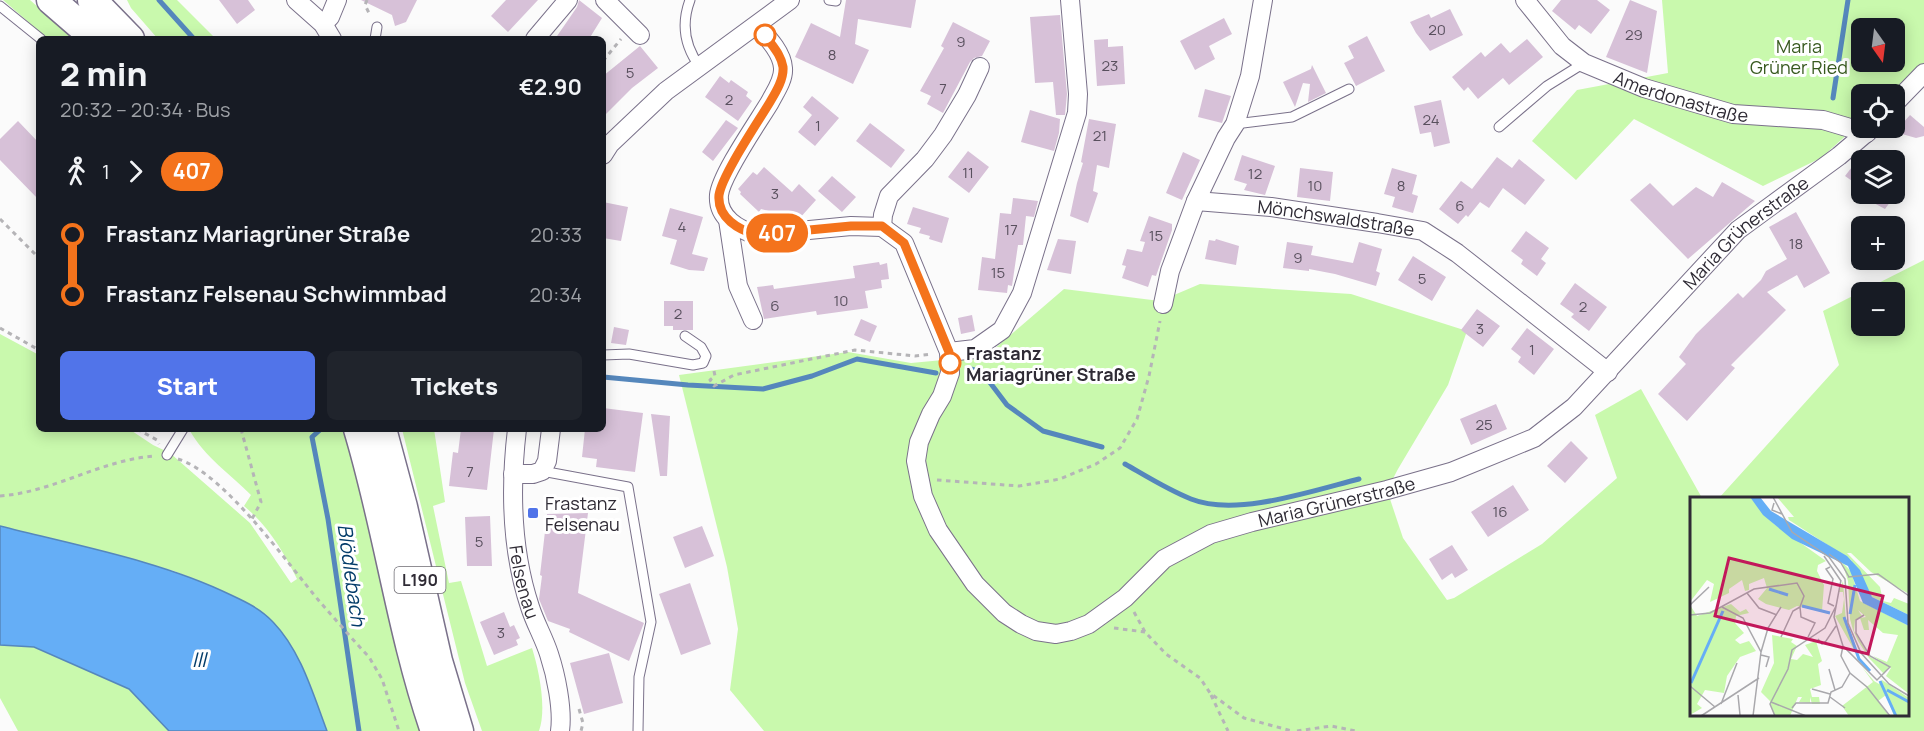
<!DOCTYPE html>
<meta charset="utf-8">
<style>
:root{--surface:#171b24;--page:#20242c;--text:#f1f3f6;--muted:#9ea1a6;--accent:#5174e9}
body{margin:0;font-family:Manrope,sans-serif;background:var(--page);color:var(--text);height:100vh;display:flex;flex-direction:column;font-size:22px;white-space:nowrap}
*{box-sizing:border-box;margin:0}
p{font-size:20px;color:var(--muted)}
.icon{flex:none;width:33px;height:33px;fill:none;stroke:currentColor;stroke-width:2;stroke-linecap:round;stroke-linejoin:round}
.map{position:relative;flex:1;overflow:hidden}
.sheet{position:absolute;left:36px;top:36px;width:570px;height:396px;display:flex;flex-direction:column;background:var(--surface);border-radius:9px;box-shadow:0 3px 15px #0003}
.sheet>*{flex:none}
.badge{padding:0 12px;border-radius:20px;font-size:21px;line-height:39px}
.needle{width:39px;rotate:166deg}
.tools{position:absolute;left:1851px;top:18px;display:grid;gap:12px}
.tools a{display:grid;place-items:center;width:54px;height:54px;border-radius:9px;background:var(--surface);box-shadow:0 3px 15px #0003;font-size:30px}
.map>.badge{position:absolute;translate:-50% -50%;box-shadow:0 0 0 3px #fff}
.legs{display:flex;align-items:center;gap:9px;height:66px;padding:0 24px;font-size:20px}
.legs p{margin-inline-start:auto}
.summary{display:flex;align-items:center;justify-content:space-between;height:102px;padding:0 24px}
h1{font-size:33px;font-weight:800;line-height:45px}
.primary-button{display:flex;gap:12px;margin-top:auto;padding:12px 24px}
.primary-button a{flex:1;height:69px;border-radius:9px;background:var(--accent);color:#fff;font-size:24px;font-weight:800;line-height:69px;text-align:center}
.primary-button a+a{background:var(--page);color:var(--text)}
ul{padding:0 24px;list-style:none}
li{display:flex;align-items:center;gap:21px;height:60px;font-size:22px}
li i{display:grid;place-items:center;width:9px;height:100%;margin:0 8px;background:currentColor}
li i::after{content:'';width:15px;height:15px;margin:-8px;border:4px solid;border-radius:50%;background:var(--surface)}
li p{margin-inline-start:auto}
li:first-child i{background:linear-gradient(#0000 50%,currentColor 0)}
li:last-child i{background:linear-gradient(currentColor 50%,#0000 0)}
.map>svg:first-child{display:block}
.green{fill:#c9f9ad;fill-rule:evenodd}
.water{fill:#65aef6;stroke:#5587bc;stroke-width:1.5}
.lines{fill:none;stroke-linecap:round;stroke-linejoin:round}
.stream{stroke:#5587bc;stroke-width:5}
.building{fill:#d7c1d8}
.lane-casing{stroke:#7a718a;stroke-width:11}
.street-casing{stroke:#7a718a;stroke-width:20}
.primary-casing{stroke:#7a718a;stroke-width:31}
.path{stroke:#b5b4b7;stroke-width:3;stroke-dasharray:4.5 4.5;stroke-linecap:butt}
.lane{stroke:#fff;stroke-width:9}
.street{stroke:#fff;stroke-width:18}
.primary{stroke:#fff;stroke-width:28}
.line-1-casing{stroke:#fff;stroke-width:14}
.line-1{stroke:#f4731c;stroke-width:9}
.stop-1-dot{fill:#fff;stroke:#f4731c;stroke-width:3}
.poi-dot{fill:#5174e9;stroke:#fff;stroke-width:2}
.labels{text-anchor:middle;dominant-baseline:central;stroke-width:6;stroke-linejoin:round;paint-order:stroke}
.number-label{font-size:15px;fill:#59505e}
.shield{fill:#fff;stroke:#6d6b72;stroke-width:1.5}
.shield-label{font-size:16px;font-weight:bold;fill:#2f2b35}
.park-label{font-size:18px;fill:#37591e;stroke:#fff}
.street-label{font-size:18px;fill:#2f2b35;stroke:#fff}
.stop-label{font-size:18px;font-weight:bold;fill:#2f2b35;stroke:#fff;text-anchor:start}
.poi-label{font-size:18px;fill:#2f2b35;stroke:#fff;text-anchor:start}
.water-label{font-size:20px;font-style:italic;fill:#033c69;stroke:#fff}
.inset-river{fill:none;stroke:#65aef6;stroke-width:3}
.inset-road{fill:none;stroke:#a9a8ac;stroke-width:1.5}
.view{fill:#c2185b;fill-opacity:0.15;stroke:#c2185b;stroke-width:3}
.inset-edge{fill:none;stroke:#2f2b35;stroke-width:3}
</style>
<div class="map">
<svg width="1924" height="731" viewBox="0 0 1924 731">
<rect width="100%" height="100%" fill="#fbfbfb"/>
<!-- green -->
<path class="green" d="M3 0H30L74 39H48Z
M127 0H177L216 39H158L131 8Z
M1662 0H1924V64L1895 95 1862 94 1861 122 1821 158 1763 186 1634 119 1576 180 1532 141 1577 90 1668 73ZM1862 28H1894V62H1862Z
M1924 260V731H764L730 690 738 629 727 567 679 375 848 352 911 363 986 356 1064 289 1160 301 1200 284 1351 294 1467 331 1448 385 1398 469 1387 490 1403 538 1447 600 1454 598 1542 544 1617 478 1595 415 1641 389 1702 498H1692V714H1908V498H1719L1839 365 1823 311ZM1862 292H1894V326H1862Z
M0 334 39 355V429H129L153 445 170 453 250 523 291 583 297 579C283 551 268 526 244 506L251 495C231 475 204 456 190 431L192 429H345L422 731H327L306 677 255 607 218 589 174 571 0 526Z
M402 429H434L445 502 433 506 449 583 461 581 487 666 532 648C539 670 547 709 539 731H482L465 683Z
M0 645 34 647 129 689 169 731H18L0 698Z"/>
<!-- water -->
<path class="water" d="M0 526C74 545 162 561 231 595 246 602 261 609 273 622 301 651 313 694 327 731H169L129 689 34 647 0 645Z"/>
<g class="lines">
<!-- stream -->
<path class="stream" d="M159 0 194 39
M1833 98 1848 0
M967 368 982 372 1007 405 1043 431 1102 447
M603 377 688 385 763 389 812 376 857 359 936 373
M321 429 312 437 328 519 359 731
M1125 464C1146 476 1168 490 1191 499 1236 517 1312 491 1359 479"/>
</g>
<!-- building -->
<path class="building" d="M219 0H248L255 10 237 24Z
M361 0H417L406 22 395 26 392 15Z
M506 0H538L508 32 491 16Z
M579 0 602 18 589 39H555L577 7Z
M846 0H916L911 28 858 19 855 44 869 50 853 84 795 57 811 23 840 37Z
M1561 0H1597L1610 10 1591 34 1579 25 1575 30 1552 11Z
M1630 0 1657 11 1647 73 1606 57Z
M1450 9 1463 35 1430 51 1416 33 1410 22 1429 14 1431 18Z
M1060 15 1067 94 1065 115H1056L1053 82 1035 83 1030 17Z
M1224 18 1232 34 1209 46 1215 59 1195 70 1180 41Z
M953 22 990 41 982 56 974 58 970 62 943 113 927 104 931 96 920 91 944 48 941 46Z
M1367 36 1385 71 1356 86 1344 63 1354 58 1348 46Z
M1108 39V47L1123 46 1125 84 1097 86 1094 40Z
M1527 39 1543 57 1509 85 1503 78 1478 99 1468 87 1464 91 1452 77 1481 52 1485 57 1501 43 1510 53Z
M640 46 658 68 632 88 603 117V76Z
M1312 65 1326 93 1308 102 1310 84 1303 83 1295 107 1283 82 1311 69Z
M720 76 729 83 731 80 748 92 746 96 752 101 738 121 705 97Z
M1205 89 1231 96 1222 123 1198 117Z
M812 96 839 118 815 146 798 132 812 115 803 107Z
M1441 100 1450 143 1434 147 1431 132 1420 134 1414 106Z
M1030 110 1060 119 1059 133 1054 151 1021 142Z
M1910 115 1924 127V136L1916 138 1895 132Z
M1089 119 1116 124 1109 168 1097 165 1093 191 1098 193 1088 223 1070 216 1077 183 1083 163 1081 162Z
M726 120 738 128 713 161 702 152Z
M18 121 39 143V200L0 160V139Z
M870 123 905 150 891 168 856 141Z
M968 151 989 167 969 193 948 177Z
M1183 152 1200 160 1182 200 1166 193Z
M1862 154V188L1845 176Z
M1242 155 1275 166 1265 195 1244 190 1247 184 1234 180Z
M1497 157 1512 168 1519 159 1545 180 1525 205 1503 188 1489 208 1480 202 1468 217 1466 215 1458 224 1439 209 1461 181 1472 189Z
M764 167 792 192 799 184 816 200 799 219 761 209 759 212 740 194 741 192 738 189 753 172 757 175Z
M1300 168 1333 172 1330 201 1297 197Z
M1392 168 1417 175 1412 194 1418 196 1413 213 1392 207 1395 197 1384 194Z
M832 176 856 197 842 212 818 191Z
M1722 182 1755 201 1688 259 1630 200 1650 183 1673 206 1696 187 1713 197Z
M1857 194H1896L1885 209Z
M1013 198 1038 201 1034 217 1026 216 1023 245H1018L1012 286 1008 285 1007 293 978 290 982 257 995 259 1000 213 1011 214Z
M603 202 628 207 621 241 603 238Z
M913 207 949 218 942 243 929 239 930 236 919 233 921 228 907 224Z
M670 208 703 217 692 254 708 258 704 271 689 270 670 264 677 240 662 236Z
M1796 212 1830 273 1804 288 1797 275 1767 292 1786 310 1731 365 1735 368 1687 421 1658 394 1686 364 1679 357 1696 334 1738 293 1743 298 1761 280 1766 271 1787 259 1769 227Z
M1149 216 1172 224V230L1156 276 1152 275 1148 287 1122 278 1126 266 1122 265 1127 249 1142 252 1145 242 1140 241Z
M1526 231 1549 248 1541 259 1546 263 1537 276 1521 264 1523 260 1511 251Z
M1058 239 1076 241 1071 274 1047 270Z
M1216 239 1239 246 1236 265 1205 259 1209 240 1215 241Z
M1287 242 1313 246 1311 255 1353 263 1359 242 1382 249 1376 271 1380 273 1376 286 1335 274 1309 269V271L1283 268Z
M1413 256 1446 277 1432 301 1398 280Z
M879 262 880 265 887 263 889 279 881 280 882 288 865 291 868 308 817 315 816 311 764 319 757 287 773 285 774 289 855 278 853 266Z
M1575 283 1607 307 1589 331 1571 317 1574 314 1560 304Z
M664 301H693V330H673V326H664Z
M1477 309 1500 326 1483 347 1461 330Z
M972 315 975 331 961 334 958 318Z
M861 319 877 326 870 342 854 335Z
M614 327 629 330 626 345 611 343Z
M1527 328 1554 349 1534 375 1518 362 1521 357 1511 349Z
M1496 404 1507 429 1471 445 1460 419Z
M603 408 643 413 635 472 596 467 597 459 582 457 585 429H603Z
M651 414 670 416 667 476H660Z
M461 429H494L487 490 449 486 453 452 458 453Z
M1571 441 1588 458 1565 483 1547 466Z
M1513 485 1529 510 1488 537 1471 512Z
M588 513 578 593 644 623 629 661 569 632 570 629 548 621 539 599 542 576 540 575 547 514Z
M490 516 492 566H467L465 517Z
M702 526 714 556 685 568 673 537Z
M1452 545 1468 570 1455 578 1452 573 1442 580 1429 559Z
M690 583 711 644 681 655 659 594Z
M504 612 510 627 514 625 520 638 516 640 518 645 494 655 480 622Z
M609 653 623 703 584 714 570 663Z"/>
<g class="lines">
<defs>
<path id="lane" d="M690 0C681 24 685 47 700 67
M829 0 836 1
M0 6 41 39
M375 39 377 27
M1235 124 1292 117 1349 89
M1499 127 1547 86 1584 63
M603 355 629 354 693 365 703 363 706 356 701 347 685 336
M167 455 183 429
M542 471 628 487 651 622 639 677 638 731"/>
<g id="street">
<path d="M296 0 323 24 332 39"/>
<path d="M605 0 640 35"/>
<path id="s1" d="M1525 0 1562 46 1584 63 1644 88 1733 114 1823 120 1867 133"/>
<path d="M323 24 330 17 337 0"/>
<path id="s2" d="M757 26C767 37 782 52 783 68 784 80 775 92 770 102 758 122 721 175 719 195 717 218 739 230 757 235L851 226 882 227 904 243 949 352 950 373 942 396 931 414 919 442 916 461 923 496 938 530 975 584 1004 613 1021 624 1036 631 1056 634 1071 631 1089 624 1125 598 1164 559 1211 534 1252 522 1387 490 1451 472 1534 438 1574 407 1738 230 1839 156 1872 128"/>
<path d="M535 39 568 0"/>
<path d="M1894 104 1924 73"/>
<path d="M603 155 610 144 666 91 790 0"/>
<path id="s3" d="M1196 201 1271 207 1377 223 1423 231 1457 253 1608 372"/>
<path d="M728 220 738 286 753 320"/>
<path d="M882 227 883 215 889 196 925 159 943 135 967 95 980 67"/>
<path d="M1163 304 1170 271 1196 201 1226 138 1235 124 1250 76 1263 0"/>
<path d="M949 352 975 349 1002 330 1022 293 1077 113 1078 94 1070 0"/>
<path id="s4" d="M517 429C510 488 511 550 530 607 535 623 544 638 549 654 556 675 563 709 560 731"/>
<path d="M513 474H533L542 471 547 461 551 429"/>
</g>
<path id="primary" d="M51 0 96 39
M92 0 130 39
M358 429C388 528 401 633 435 731
M382 429 403 507 438 661 459 731"/>
</defs>
<!-- lane casing -->
<use href="#lane" class="lane-casing"/>
<!-- street casing -->
<use href="#street" class="street-casing"/>
<!-- primary casing -->
<use href="#primary" class="primary-casing"/>
<!-- path -->
<path class="path" d="M367 0 365 5 370 15
M603 61 621 39
M0 219 39 258
M0 328 39 350
M714 371 715 376 710 380 714 386 734 375 855 350 915 356 932 354
M137 429 157 440 159 444
M241 429 261 502 252 519
M178 459C224 473 288 564 320 602 336 620 352 639 369 657L382 679 399 731
M937 480 1019 486 1060 479 1096 464 1120 448 1137 419 1149 376 1160 321
M0 496C54 492 101 460 154 456
M1134 612 1145 632 1166 654 1200 678 1210 693 1244 718 1292 731
M1114 628 1145 632
M1211 695 1228 731
M579 709 583 723 581 731
M1297 731 1331 726 1356 731"/>
<!-- lane -->
<use href="#lane" class="lane"/>
<!-- street -->
<use href="#street" class="street"/>
<!-- primary -->
<use href="#primary" class="primary"/>
</g>
<g class="lines">
<defs>
<path id="line-1" d="M765 35C772 46 781 54 783 67 784 79 776 92 770 102 758 122 722 175 719 195 717 218 739 230 757 235L851 226H882L904 243 949 352 950 363"/>
</defs>
<!-- line-1 casing -->
<use href="#line-1" class="line-1-casing"/>
<!-- line-1 -->
<use href="#line-1" class="line-1"/>
</g>
<!-- markers -->
<g class="stop-1-dot">
<circle cx="765" cy="35" r="10"/>
<circle cx="950" cy="363" r="10"/>
</g>
<rect class="poi-dot" x="527" y="507" width="12" height="12" rx="3"/>
<g class="labels">
<!-- number labels -->
<g class="number-label">
<text x="1437" y="29">20</text>
<text x="1634" y="34">29</text>
<text x="961" y="41">9</text>
<text x="832" y="54">8</text>
<text x="1110" y="65">23</text>
<text x="630" y="72">5</text>
<text x="943" y="88">7</text>
<text x="729" y="99">2</text>
<text x="1431" y="119">24</text>
<text x="818" y="125">1</text>
<text x="1100" y="135">21</text>
<text x="968" y="172">11</text>
<text x="1255" y="173">12</text>
<text x="1315" y="185">10</text>
<text x="1401" y="185">8</text>
<text x="775" y="193">3</text>
<text x="1460" y="205">6</text>
<text x="682" y="226">4</text>
<text x="1011" y="229">17</text>
<text x="1156" y="235">15</text>
<text x="1796" y="243">18</text>
<text x="1298" y="257">9</text>
<text x="998" y="272">15</text>
<text x="1422" y="278">5</text>
<text x="841" y="300">10</text>
<text x="775" y="305">6</text>
<text x="1583" y="306">2</text>
<text x="678" y="313">2</text>
<text x="1480" y="328">3</text>
<text x="1532" y="349">1</text>
<text x="1484" y="424">25</text>
<text x="470" y="471">7</text>
<text x="1500" y="511">16</text>
<text x="479" y="541">5</text>
<text x="501" y="632">3</text>
</g>
<!-- shield labels -->
<rect class="shield" x="394.5" y="567" width="51" height="26" rx="4.5"/>
<g class="shield-label">
<text x="420" y="580">L190</text>
</g>
<!-- park labels -->
<g class="park-label">
<text x="1799" y="46">Maria<tspan x="1799" dy="21">Grüner Ried</tspan></text>
</g>
<!-- street labels -->
<g class="street-label">
<text stroke="none"><textPath href="#s1" startOffset="190">Amerdonastraße</textPath></text>
<text stroke="none"><textPath href="#s3" startOffset="141">Mönchswaldstraße</textPath></text>
<text stroke="none"><textPath href="#s2" startOffset="1698">Maria Grünerstraße</textPath></text>
<text stroke="none"><textPath href="#s2" startOffset="1194">Maria Grünerstraße</textPath></text>
<text stroke="none"><textPath href="#s4" startOffset="154">Felsenau</textPath></text>
</g>
<!-- stop labels -->
<g class="stop-label">
<text x="966" y="353">Frastanz<tspan x="966" dy="21">Mariagrüner Straße</tspan></text>
</g>
<!-- poi labels -->
<g class="poi-label">
<text x="545" y="503">Frastanz<tspan x="545" dy="21">Felsenau</tspan></text>
</g>
<!-- water labels -->
<g class="water-label">
<text transform="translate(352 575) rotate(82)">Blödlebach</text>
<text x="199" y="659">Ill</text>
</g>
</g>
<!-- overview -->
<g transform="translate(1690 497)">
<rect width="219" height="219" fill="#fbfbfb"/>
<path d="M0 0H60L84 27 136 64 128 68 127 74 134 88 132 114 107 109 99 113 76 107 68 102 77 91 74 81 59 87V93L55 94 52 83 39 92V96L20 105 24 87 17 83 0 105ZM87 0H219V97L181 75 161 56H157L190 90 193 104 201 106 204 101 219 107V118L182 100 161 63 99 23 98 20H104ZM152 65 161 74 170 104 219 129V197L196 179 201 171 183 159 197 165 208 138 193 136 178 123 179 133H174L170 121 176 120 168 113 172 119 165 123 164 134 180 160 199 170 194 177 179 161 168 144 163 133 160 122 158 84ZM153 84 156 125 167 158 145 119 152 116 154 102 153 95H149ZM41 107 50 115 56 112 59 116 46 119 45 126 54 136 45 143 50 147 59 144 66 154 50 160 37 179 34 196 15 193 7 207 12 211 0 218V108L7 119ZM82 138 103 142 101 145 107 149 101 162 107 163 113 157 123 160 115 148 126 144 132 164 128 167 131 188 120 192 122 200H129L130 207H122L120 200V206L109 205 112 200H108L100 219H84L80 204 71 195 84 166ZM172 170 184 184 189 187 192 183 219 201V219H204L196 198 188 204 199 219H159L152 209 183 185Z" fill="#c9f9ad"/>
<path d="M60 0H70L81 14 157 59 170 73 182 100 219 118V129L173 106 158 69 102 42 73 18Z" fill="#65aef6"/>
<path class="inset-river" d="M79 92 98 98M112 109 140 116M160 117 165 88M154 120 169 162 180 174M190 184 206 219M1 186 33 114M197 193 219 205"/>
<path class="inset-road" d="M83 0 102 35 139 60 155 82 158 126 171 156 199 187 219 199M84 6 82 13 92 17M139 57 151 66 159 80M134 59 151 84M140 70 136 72 143 82 138 106 144 109M158 80 188 77 219 99M151 83 144 120 153 149 187 183 200 170 180 159 166 136V123L174 118M57 96 69 111 87 118M0 108 19 90M32 110 53 121 71 155 63 219M0 118 20 116 64 92 107 86 114 99 110 110 111 120 125 126 118 140M91 140 103 114 110 110M128 142 132 147 136 144 146 129M153 149 151 159 160 176 177 190 200 219M71 155 78 131 91 110M71 158 79 160 76 170M139 172 145 193M0 189 25 210M122 192 140 197M48 198 50 218M140 200 155 211M81 205 116 219M31 207 47 166M102 211 106 206H138L141 195 152 190 160 176M11 219 69 181M85 219 80 207 98 172 102 153 135 131 146 109"/>
<path class="view" d="M39 61 193 99 178 157 25 119Z"/>
<rect width="219" height="219" class="inset-edge"/>
</g>
</svg>
<div class="tools">
<a><svg class="needle" viewBox="-14 -14 28 28"><path d="M0-13l5 13h-10z" fill="#e53935"/><path d="M0 13l5-13h-10z" fill="#9ea1a6"/></svg></a>
<a><svg class="icon" aria-label="locate" viewBox="0 0 24 24"><circle cx="12" cy="12" r="6"/><path d="M12 2v4M12 18v4M2 12h4M18 12h4"/></svg></a>
<a><svg class="icon" aria-label="layers" viewBox="0 0 24 24"><path d="M12 4l9 5-9 5-9-5zM3 14l9 5 9-5"/></svg></a>
<a>+</a>
<a>−</a>
</div>
<b class="badge" style="left:777px;top:233px;background:#f4731c;color:#fff">407</b>
<section class="sheet">
<div class="summary"><div><h1>2 min</h1><p>20:32 – 20:34 · Bus</p></div><b>€2.90</b></div>
<div class="legs"><svg class="icon" aria-label="walk" viewBox="0 0 24 24"><circle cx="13" cy="4" r="2"/><path d="M13 8l-2 6 4 7M11 14l-3 7M7 12l3-4h3l4 4"/></svg>1<svg class="icon" aria-label="forward" viewBox="0 0 24 24"><path d="M9 5l7 7-7 7"/></svg><b class="badge" style="background:#f4731c;color:#fff">407</b></div>
<ul>
<li><i style="color:#f4731c"></i><b>Frastanz Mariagrüner Straße</b><p>20:33</p></li>
<li><i style="color:#f4731c"></i><b>Frastanz Felsenau Schwimmbad</b><p>20:34</p></li>
</ul>
<div class="primary-button"><a>Start</a><a>Tickets</a></div>
</section>
</div>
